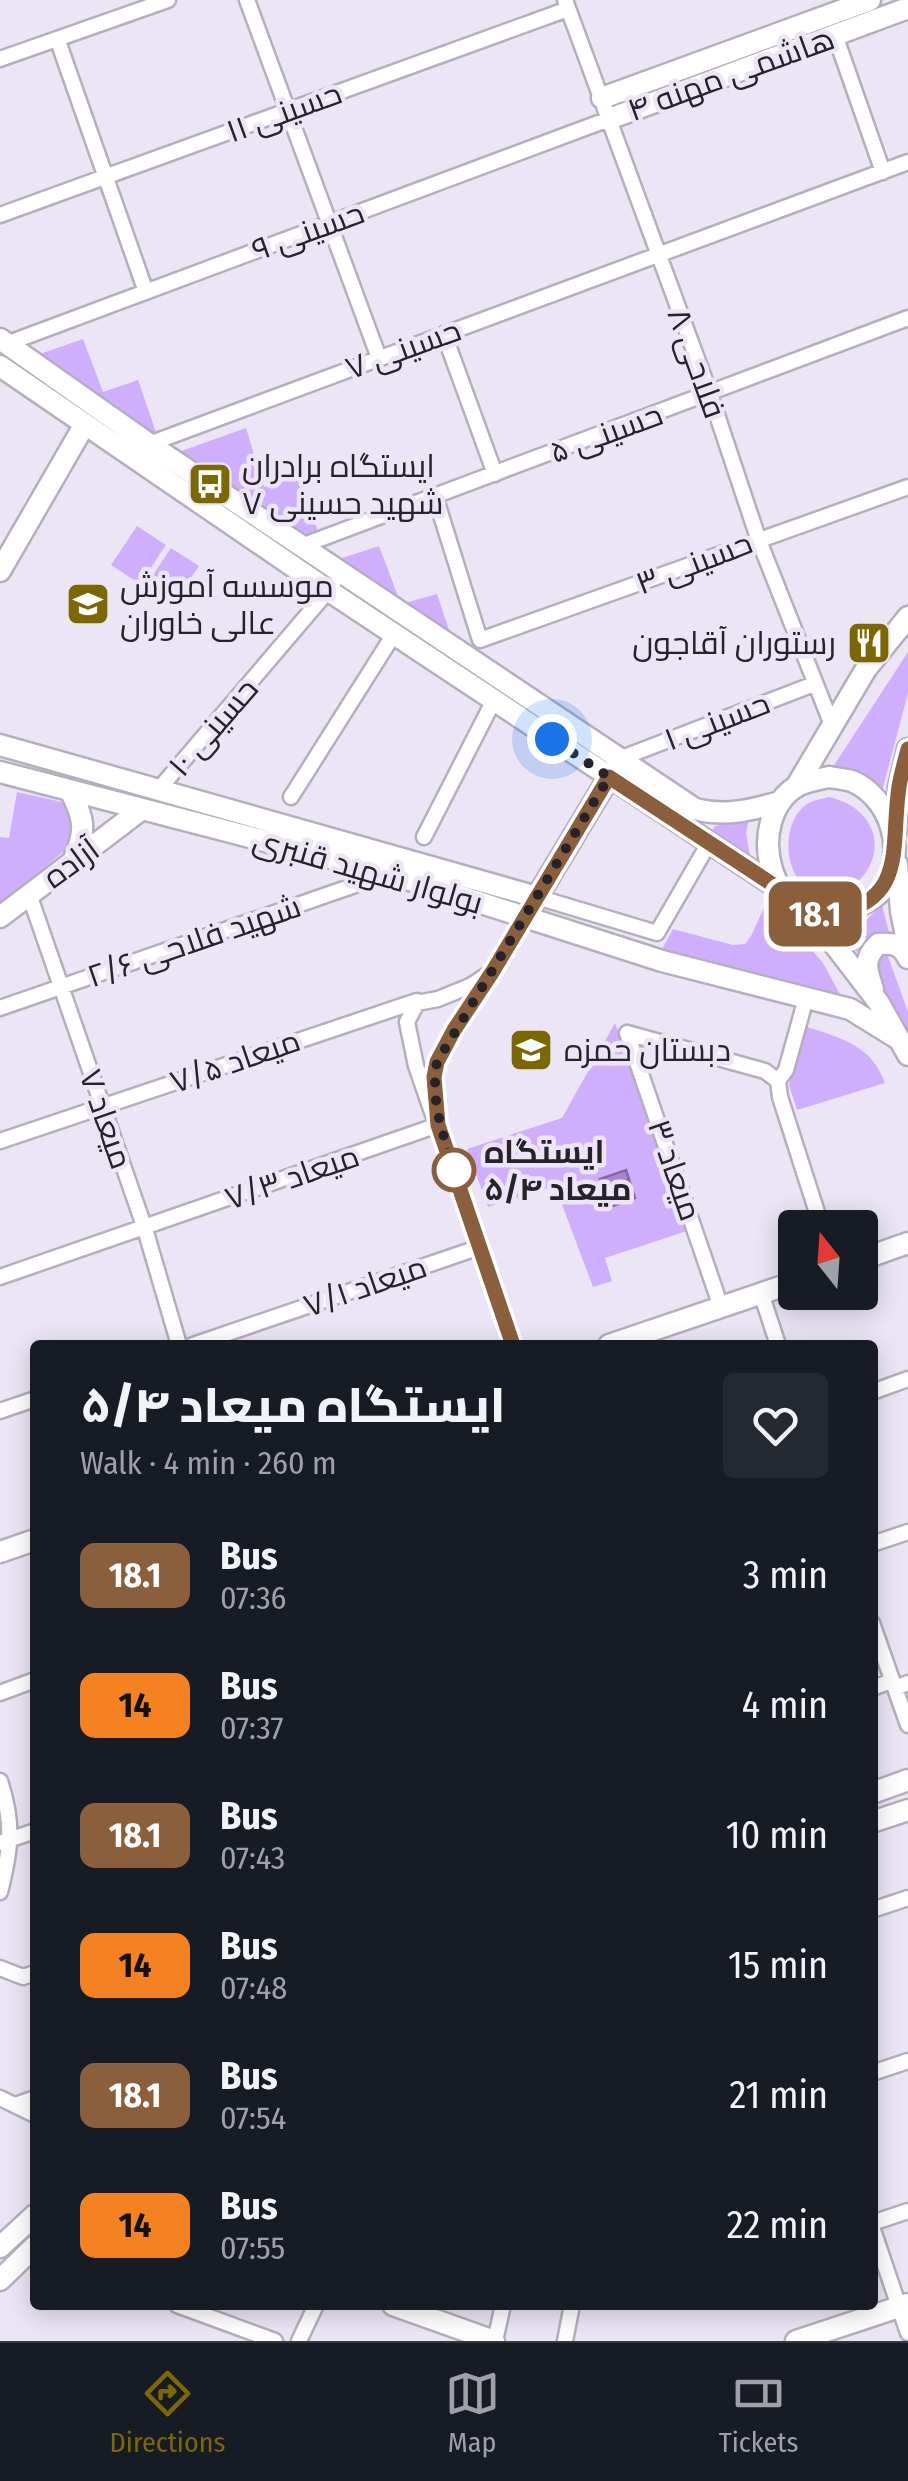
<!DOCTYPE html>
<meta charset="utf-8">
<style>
:root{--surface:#171b24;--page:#242831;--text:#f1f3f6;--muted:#9ea1a6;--line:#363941;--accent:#7c6800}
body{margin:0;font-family:"Fira Sans Condensed",Cairo,sans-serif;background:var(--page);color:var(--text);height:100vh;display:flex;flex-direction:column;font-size:38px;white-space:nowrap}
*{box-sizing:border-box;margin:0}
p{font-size:32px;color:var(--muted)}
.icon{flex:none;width:55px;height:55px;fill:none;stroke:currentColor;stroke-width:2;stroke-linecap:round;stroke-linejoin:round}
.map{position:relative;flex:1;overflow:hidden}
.details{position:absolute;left:30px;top:1340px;width:848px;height:970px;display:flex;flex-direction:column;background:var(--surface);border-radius:10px;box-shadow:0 5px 25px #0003}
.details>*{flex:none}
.badge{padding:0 20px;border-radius:15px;font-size:35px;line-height:65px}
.needle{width:65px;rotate:343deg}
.tools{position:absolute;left:778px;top:1210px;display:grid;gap:20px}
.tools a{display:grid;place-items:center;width:100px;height:100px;border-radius:10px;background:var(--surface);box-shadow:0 5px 25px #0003;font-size:50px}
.you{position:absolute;width:50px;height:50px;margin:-25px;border:8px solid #fff;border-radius:50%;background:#1a73e8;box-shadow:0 0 0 15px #1a73e833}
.map>.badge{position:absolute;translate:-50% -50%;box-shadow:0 0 0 5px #fff}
.round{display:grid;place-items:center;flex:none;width:105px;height:105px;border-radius:10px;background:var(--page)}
.overview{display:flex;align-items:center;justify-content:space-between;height:170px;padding:0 50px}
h1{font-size:48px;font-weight:800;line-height:75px}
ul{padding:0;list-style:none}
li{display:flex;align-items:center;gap:30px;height:130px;padding:0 50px}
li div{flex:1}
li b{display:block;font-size:38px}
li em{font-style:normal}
li .badge{min-width:110px;font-weight:700;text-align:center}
.menu{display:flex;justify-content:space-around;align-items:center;height:140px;border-top:2px solid var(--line);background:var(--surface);font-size:28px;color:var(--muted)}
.menu a{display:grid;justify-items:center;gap:5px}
.menu .current{color:var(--accent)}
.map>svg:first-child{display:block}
.green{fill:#d0aefe}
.water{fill:url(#water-ripples);stroke:#8167a3;stroke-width:2.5}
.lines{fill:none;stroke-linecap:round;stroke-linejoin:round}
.street-casing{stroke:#b4aebe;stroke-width:19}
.secondary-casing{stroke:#b4aebe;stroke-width:25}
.street{stroke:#fff;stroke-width:14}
.secondary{stroke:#fff;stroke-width:20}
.line-casing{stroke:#fff;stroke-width:22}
.line{stroke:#8b5e3c;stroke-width:15}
.walk{stroke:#252229;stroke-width:10;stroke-dasharray:0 18}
.stop-dot{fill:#fff;stroke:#8b5e3c;stroke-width:5}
.labels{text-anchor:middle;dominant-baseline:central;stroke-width:9;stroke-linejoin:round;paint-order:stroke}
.street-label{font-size:32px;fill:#252229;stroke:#ece5f6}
.poi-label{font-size:32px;fill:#252229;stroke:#ece5f6;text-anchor:start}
.stop-label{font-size:32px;font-weight:bold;fill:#252229;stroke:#ece5f6;text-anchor:start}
</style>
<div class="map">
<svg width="908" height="2341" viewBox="0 0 908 2341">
<defs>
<pattern id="water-ripples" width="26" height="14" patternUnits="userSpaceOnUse" patternTransform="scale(2.5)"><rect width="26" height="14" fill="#a884d7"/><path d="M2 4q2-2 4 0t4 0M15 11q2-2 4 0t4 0" fill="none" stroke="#896cae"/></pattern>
</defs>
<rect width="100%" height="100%" fill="#ece5f6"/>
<!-- green -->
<path class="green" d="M83 339 103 392 138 380 158 438 40 354Z
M246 428 264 487 298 476 319 534 305 538 176 453Z
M137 526 166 545 140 584 111 565Z
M379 546 401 604 437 594 452 639 336 560Z
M171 548 199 566 172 606 145 587Z
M908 652V693L882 791C866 773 856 767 831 770Z
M17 792 71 804 77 840 0 905V837L9 838Z
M829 797C862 804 885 832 870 865 864 877 855 886 842 891 786 910 773 827 807 804 813 800 822 799 829 797Z
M749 819 746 833 750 856 711 832 715 826Z
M768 899 823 963 843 1000 661 951 673 929 733 945 745 944 751 936Z
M882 905 889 932C873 933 862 936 858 953L839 929 862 924Z
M886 951 908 1012V1033L874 970 873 954Z
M615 1023 690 1230 605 1258 612 1281 593 1287 555 1186 488 1207 467 1149 562 1118Z
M807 1027C842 1038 872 1046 885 1083L797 1110 789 1085Z"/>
<!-- water -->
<path class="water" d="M626 1170 635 1198 610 1207 600 1179Z"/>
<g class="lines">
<defs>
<path id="street" d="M247 0 379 358
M565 0 710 394 758 538 832 725
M835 35 883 172
M58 41 146 292
M0 59 168 0
M0 215 568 9
M444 334 495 474
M6 344 609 119
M149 444 908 162
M435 496 480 640 908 487
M304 545 908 318
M619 759 814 684
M159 789 333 585
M291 797 394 634
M424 837 494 700
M29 894 145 1229 179 1345
M537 897 657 933 709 843
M493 971 470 986 438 999 417 1003 407 1022 416 1066 513 1345
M0 1008 387 874
M627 1033 721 1307
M627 1033 765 1071 778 1081
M778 1081 780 1097 822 1228
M778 1081 786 1070 806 998
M437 1106 435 1077 437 1061 525 917
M0 1141 417 1001
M0 1277 438 1125
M761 1293 778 1345
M193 1345 480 1247
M872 1392 908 1379
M0 1411 35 1399
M872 1544 908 1532
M872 1623 908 1725
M872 1688 892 1681 895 1688 908 1683
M0 1693 35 1680
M0 1781C14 1823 11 1849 0 1892
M0 1843 35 1831
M872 1910 908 1898
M0 1968 23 1977 35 1973
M872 2073 908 2061
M0 2098 35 2115
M15 2105 35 2098
M872 2223 908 2211
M872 2227 908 2333
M177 2305 275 2341
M299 2341 316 2305
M495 2341 503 2305
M565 2341 572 2305"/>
<path id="secondary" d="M602 98 870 0
M609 119 908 8
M0 339 149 444 695 809C725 817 751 810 780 802
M0 366 329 591 781 890
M0 571 85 424
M0 745 537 897
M0 772 388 873 662 961 850 1009 900 1040
M829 777C836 778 845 779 852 781 891 798 906 851 885 886 877 899 861 905 847 910 769 937 741 817 799 785 808 781 819 779 829 777Z
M796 787 866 669 908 617
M70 790C83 816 87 829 75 856
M896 831 899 787 908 749
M897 864 901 911 908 946
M531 907 614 769
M810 913 879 1003 908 1055
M0 917 142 809
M873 989C866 969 863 959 878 944 894 943 901 944 908 958
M860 1260 908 1243
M609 1345 795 1282
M0 1552 35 1540
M872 1793 908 1780
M872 1822 908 1810
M0 2247 35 2215
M0 2280 35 2246
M393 2305 494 2341
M796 2341 908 2304"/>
</defs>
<!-- street casing -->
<use href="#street" class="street-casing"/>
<!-- secondary casing -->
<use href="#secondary" class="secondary-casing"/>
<!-- street -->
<use href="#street" class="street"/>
<!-- secondary -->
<use href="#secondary" class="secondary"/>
</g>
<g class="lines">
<defs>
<path id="line" d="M513 1345 438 1125 434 1077 437 1062 454 1030 493 971 609 777 781 890C795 908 810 918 834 914 908 899 890 846 899 787 901 774 905 761 908 749"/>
</defs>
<!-- line casing -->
<use href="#line" class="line-casing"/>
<!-- line -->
<use href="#line" class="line"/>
<!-- walk -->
<path class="walk" d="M454 1170C443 1134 430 1100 437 1062L609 777 552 739"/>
</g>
<!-- icons -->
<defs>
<symbol id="bus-square" viewBox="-11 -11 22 22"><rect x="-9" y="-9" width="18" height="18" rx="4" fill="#7c6800" stroke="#ece5f6"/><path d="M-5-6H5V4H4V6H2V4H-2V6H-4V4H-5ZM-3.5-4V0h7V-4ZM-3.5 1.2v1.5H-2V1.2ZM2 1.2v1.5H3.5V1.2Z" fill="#fff"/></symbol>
<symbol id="university-square" viewBox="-11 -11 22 22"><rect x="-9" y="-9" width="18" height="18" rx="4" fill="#7c6800" stroke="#ece5f6"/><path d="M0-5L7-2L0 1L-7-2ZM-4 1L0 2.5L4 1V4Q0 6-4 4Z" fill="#fff"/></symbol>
<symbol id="restaurant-square" viewBox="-11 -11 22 22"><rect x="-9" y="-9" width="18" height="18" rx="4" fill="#7c6800" stroke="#ece5f6"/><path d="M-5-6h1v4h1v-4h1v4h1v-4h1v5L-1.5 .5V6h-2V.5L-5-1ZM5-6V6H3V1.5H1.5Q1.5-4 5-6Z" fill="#fff"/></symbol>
<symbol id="school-square" viewBox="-11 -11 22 22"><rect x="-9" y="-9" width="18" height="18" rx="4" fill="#7c6800" stroke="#ece5f6"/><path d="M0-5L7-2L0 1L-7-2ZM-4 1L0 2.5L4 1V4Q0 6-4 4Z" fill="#fff"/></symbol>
</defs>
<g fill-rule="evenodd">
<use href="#bus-square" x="185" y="459" width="50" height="50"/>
<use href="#university-square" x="63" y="579" width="50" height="50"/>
<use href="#restaurant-square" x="844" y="618" width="50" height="50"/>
<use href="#school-square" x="506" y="1025" width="50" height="50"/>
</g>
<!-- markers -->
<circle class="stop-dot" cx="454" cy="1170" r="20"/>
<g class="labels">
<!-- street labels -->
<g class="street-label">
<text transform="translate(731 74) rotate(-20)">هاشمی مهنه ۴</text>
<text transform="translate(284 112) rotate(-20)">حسینی ۱۱</text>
<text transform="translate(308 231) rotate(-20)">حسینی ۹</text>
<text transform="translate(403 349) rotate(-20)">حسینی ۷</text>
<text transform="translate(697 363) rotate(70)">فلاحی ۸</text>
<text transform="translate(606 433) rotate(-20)">حسینی ۵</text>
<text transform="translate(694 563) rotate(-21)">حسینی ۳</text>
<text transform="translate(717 721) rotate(-21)">حسینی ۱</text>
<text transform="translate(213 727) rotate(-49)">حسینی ۱۰</text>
<text transform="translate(71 863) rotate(-36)">آزاده</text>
<text transform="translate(368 871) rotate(16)">بولوار شهید قنبری</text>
<text transform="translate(194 941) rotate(-19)">شهید فلاحی ۲/۶</text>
<text transform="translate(235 1061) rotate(-19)">میعاد ۷/۵</text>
<text transform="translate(106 1119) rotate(71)">میعاد ۷</text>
<text transform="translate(675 1170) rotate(71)">میعاد ۳</text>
<text transform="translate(292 1177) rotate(-19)">میعاد ۷/۳</text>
<text transform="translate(365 1286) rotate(-19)">میعاد ۷/۱</text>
</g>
<!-- poi labels -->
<g class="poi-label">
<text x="242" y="466">ایستگاه برادران<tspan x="242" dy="37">شهید حسینی ۷</tspan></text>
<text x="120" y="586">موسسه آموزش<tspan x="120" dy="37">عالی خاوران</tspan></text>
<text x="836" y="643" text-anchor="end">رستوران آقاجون</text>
<text x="564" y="1050">دبستان حمزه</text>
</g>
<!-- stop labels -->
<g class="stop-label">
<text x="484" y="1152">ایستگاه<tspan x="484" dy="37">میعاد ۵/۴</tspan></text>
</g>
</g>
</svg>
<div class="tools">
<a><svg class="needle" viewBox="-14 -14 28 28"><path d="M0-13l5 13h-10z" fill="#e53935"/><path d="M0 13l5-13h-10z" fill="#9ea1a6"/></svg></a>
</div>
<div class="you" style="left:552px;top:739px"></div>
<b class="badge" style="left:815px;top:914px;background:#8b5e3c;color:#fff">18.1</b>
<section class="details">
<div class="overview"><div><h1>ایستگاه میعاد ۵/۴</h1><p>Walk · 4 min · 260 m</p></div><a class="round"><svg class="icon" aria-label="heart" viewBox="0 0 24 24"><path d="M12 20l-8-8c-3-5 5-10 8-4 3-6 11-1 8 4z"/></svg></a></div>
<ul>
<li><span class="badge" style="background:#8b5e3c;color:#fff">18.1</span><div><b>Bus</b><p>07:36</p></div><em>3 min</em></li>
<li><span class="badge" style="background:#f58220;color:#111">14</span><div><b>Bus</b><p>07:37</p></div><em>4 min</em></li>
<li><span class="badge" style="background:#8b5e3c;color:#fff">18.1</span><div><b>Bus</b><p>07:43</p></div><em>10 min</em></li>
<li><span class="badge" style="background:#f58220;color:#111">14</span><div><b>Bus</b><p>07:48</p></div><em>15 min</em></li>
<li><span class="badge" style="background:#8b5e3c;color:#fff">18.1</span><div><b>Bus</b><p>07:54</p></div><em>21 min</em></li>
<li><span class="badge" style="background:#f58220;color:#111">14</span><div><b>Bus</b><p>07:55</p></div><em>22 min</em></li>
</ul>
</section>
</div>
<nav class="menu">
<a class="current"><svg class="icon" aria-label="directions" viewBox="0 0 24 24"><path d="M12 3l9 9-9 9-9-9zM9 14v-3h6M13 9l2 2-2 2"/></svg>Directions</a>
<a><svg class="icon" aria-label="map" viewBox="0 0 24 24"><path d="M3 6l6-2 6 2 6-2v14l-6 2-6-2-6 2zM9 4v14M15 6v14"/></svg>Map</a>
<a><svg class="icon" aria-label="tickets" viewBox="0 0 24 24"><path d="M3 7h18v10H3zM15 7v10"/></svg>Tickets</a>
</nav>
